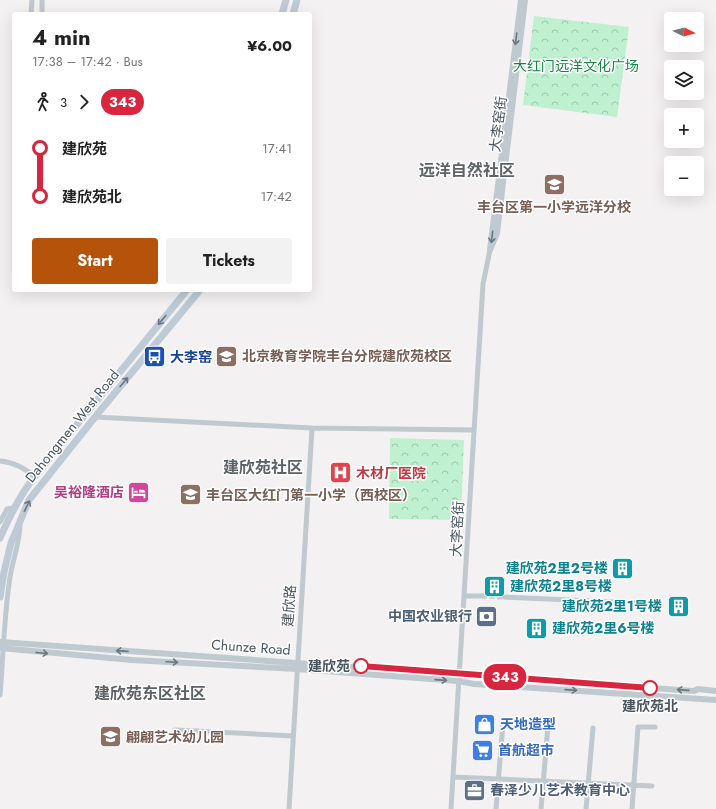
<!DOCTYPE html>
<meta charset="utf-8">
<style>
:root{--surface:#fff;--page:#f2f2f2;--text:#222;--muted:#767676;--accent:#b45309}
body{margin:0;font-family:Jost,"Noto Sans SC",sans-serif;background:var(--page);color:var(--text);height:100vh;display:flex;flex-direction:column;font-size:15px;white-space:nowrap}
*{box-sizing:border-box;margin:0}
p{font-size:13px;color:var(--muted)}
.icon{flex:none;width:22px;height:22px;fill:none;stroke:currentColor;stroke-width:2;stroke-linecap:round;stroke-linejoin:round}
.map{position:relative;flex:1;overflow:hidden}
.sheet{position:absolute;left:12px;top:12px;width:300px;height:280px;display:flex;flex-direction:column;background:var(--surface);border-radius:4px;box-shadow:0 4px 16px #0002}
.sheet>*{flex:none}
.badge{padding:0 8px;border-radius:13px;font-size:14px;line-height:26px}
.needle{width:26px;rotate:96deg}
.fabs{position:absolute;left:664px;top:12px;display:grid;gap:8px}
.fabs a{display:grid;place-items:center;width:40px;height:40px;border-radius:4px;background:var(--surface);box-shadow:0 4px 16px #0002;font-size:20px}
.map>.badge{position:absolute;translate:-50% -50%;box-shadow:0 0 0 2px #fff}
.legs{display:flex;align-items:center;gap:6px;height:44px;padding:0 20px;font-size:13px}
.legs p{margin-inline-start:auto}
.overview{display:flex;align-items:center;justify-content:space-between;height:68px;padding:0 20px}
h1{font-size:22px;font-weight:700;line-height:30px}
.action{display:flex;gap:8px;margin-top:auto;padding:8px 20px}
.action a{flex:1;height:46px;border-radius:4px;background:var(--accent);color:#fff;font-size:16px;font-weight:700;line-height:46px;text-align:center}
.action a+a{background:var(--page);color:var(--text)}
ul{padding:0 20px;list-style:none}
li{display:flex;align-items:center;gap:14px;height:48px;font-size:15px}
li i{display:grid;place-items:center;width:6px;height:100%;margin:0 5px;background:currentColor}
li i::after{content:'';width:10px;height:10px;margin:-5px;border:3px solid;border-radius:50%;background:var(--surface)}
li p{margin-inline-start:auto}
li:first-child i{background:linear-gradient(#0000 50%,currentColor 0)}
li:last-child i{background:linear-gradient(currentColor 50%,#0000 0)}
.map>svg:first-child{display:block}
.park{fill:url(#park-crowns)}
.lines{fill:none;stroke-linecap:round;stroke-linejoin:round}
.minor-tunnel{stroke:#c8cacc;stroke-width:5;stroke-dasharray:5 2.5;stroke-linecap:butt}
.minor{stroke:#bec9d0;stroke-width:5}
.tertiary{stroke:#bec9d0;stroke-width:6}
.secondary{stroke:#becad5;stroke-width:7}
.oneway{stroke:#6b7881}
.oneway2{stroke:#6b7882}
.line-1-casing{stroke:#fff;stroke-width:9}
.line-1{stroke:#d7263d;stroke-width:6}
.stop-1-dot{fill:#fff;stroke:#d7263d;stroke-width:2}
.labels{text-anchor:middle;dominant-baseline:central;stroke-width:3;stroke-linejoin:round;paint-order:stroke}
.park-label{font-size:14px;fill:#158447;stroke:#fff}
.street-label{font-size:14px;fill:#48555f;stroke:#fff}
.education-label{font-size:14px;font-weight:bold;fill:#785e54;stroke:#fff;text-anchor:start}
.transit-label{font-size:14px;font-weight:bold;fill:#164399;stroke:#fff;text-anchor:start}
.health-label{font-size:14px;font-weight:bold;fill:#be3a42;stroke:#fff;text-anchor:start}
.hotel-label{font-size:14px;font-weight:bold;fill:#b23c85;stroke:#fff;text-anchor:end}
.culture-label{font-size:14px;font-weight:bold;fill:#0d838f;stroke:#fff;text-anchor:end}
.service-label{font-size:14px;font-weight:bold;fill:#4e5e75;stroke:#fff;text-anchor:end}
.stop-label{font-size:14px;font-weight:bold;fill:#48555f;stroke:#fff;text-anchor:end}
.shop-label{font-size:14px;font-weight:bold;fill:#366cbe;stroke:#fff;text-anchor:start}
.quarter-label{font-size:16px;font-weight:bold;fill:#5d6266;stroke:#fff}
</style>
<div class="map">
<svg width="716" height="809" viewBox="0 0 716 809">
<defs>
<pattern id="park-crowns" width="20" height="18" patternUnits="userSpaceOnUse"><rect width="20" height="18" fill="#bff1d0"/><path d="M2 6a3 3 0 1 1 6 0M12 15a3 3 0 1 1 6 0" fill="none" stroke="#9dc6ac"/></pattern>
</defs>
<rect width="100%" height="100%" fill="#f3f1f1"/>
<!-- park -->
<path class="park" d="M534 16 629 27 617 117 523 105Z
M390 438 464 440 461 520 389 519Z"/>
<g class="lines">
<!-- minor-tunnel -->
<path class="minor-tunnel" d="M482 596 504 597"/>
<!-- minor -->
<path class="minor" d="M31 14 32 0
M42 14V0
M95 417 312 428 474 430
M0 461C14 462 23 468 35 476
M0 522 7 509 13 508
M465 596H482
M504 597 660 604
M0 695C3 658 4 621 9 584 11 564 20 544 20 524
M175 730 293 736
M453 777 652 786
M289 809 312 428
M451 809 483 284 490 250
M496 809 503 723
M541 809 548 725
M586 809 593 728
M632 809 638 727H655"/>
<!-- tertiary -->
<path class="tertiary" d="M521 0 490 250 497 233 525 0
M0 642 694 691 698 689 716 691
M0 648 132 660 297 669 458 681 474 684 716 700"/>
<!-- secondary -->
<path class="secondary" d="M282 14 286 0
M293 14 297 0
M0 538C10 515 20 495 35 476L187 290
M0 597 4 572 11 543 29 500 95 417 200 290"/>
</g>
<!-- one-way arrows -->
<defs><path id="oneway-shaft" d="M-6 0H5M1.5-3L5.5 0L1.5 3" fill="none" stroke-width="1.6" stroke-linecap="round" stroke-linejoin="round"/></defs>
<g class="oneway">
<use href="#oneway-shaft" transform="translate(516 39) rotate(97)"/>
<use href="#oneway-shaft" transform="translate(492 237) rotate(97)"/>
<use href="#oneway-shaft" transform="translate(122 651) rotate(-176)"/>
<use href="#oneway-shaft" transform="translate(42 653) rotate(5)"/>
<use href="#oneway-shaft" transform="translate(172 662) rotate(3)"/>
<use href="#oneway-shaft" transform="translate(441 680) rotate(4)"/>
<use href="#oneway-shaft" transform="translate(571 690) rotate(4)"/>
<use href="#oneway-shaft" transform="translate(683 690) rotate(-176)"/>
</g>
<g class="oneway2">
<use href="#oneway-shaft" transform="translate(162 320) rotate(130)"/>
<use href="#oneway-shaft" transform="translate(124 382) rotate(-50)"/>
<use href="#oneway-shaft" transform="translate(27 506) rotate(-64)"/>
</g>
<g class="lines">
<defs>
<path id="line-1" d="M361 666 650 688"/>
</defs>
<!-- line-1 casing -->
<use href="#line-1" class="line-1-casing"/>
<!-- line-1 -->
<use href="#line-1" class="line-1"/>
</g>
<!-- icons -->
<defs>
<symbol id="school-square" viewBox="-11 -11 22 22"><rect x="-9" y="-9" width="18" height="18" rx="4" fill="#8d6e63" stroke="#fff"/><path d="M0-5L7-2L0 1L-7-2ZM-4 1L0 2.5L4 1V4Q0 6-4 4Z" fill="#fff"/></symbol>
<symbol id="university-square" viewBox="-11 -11 22 22"><rect x="-9" y="-9" width="18" height="18" rx="4" fill="#8d6e63" stroke="#fff"/><path d="M0-5L7-2L0 1L-7-2ZM-4 1L0 2.5L4 1V4Q0 6-4 4Z" fill="#fff"/></symbol>
<symbol id="bus-square" viewBox="-11 -11 22 22"><rect x="-9" y="-9" width="18" height="18" rx="4" fill="#1a4fb4" stroke="#fff"/><path d="M-5-6H5V4H4V6H2V4H-2V6H-4V4H-5ZM-3.5-4V0h7V-4ZM-3.5 1.2v1.5H-2V1.2ZM2 1.2v1.5H3.5V1.2Z" fill="#fff"/></symbol>
<symbol id="hospital-square" viewBox="-11 -11 22 22"><rect x="-9" y="-9" width="18" height="18" rx="4" fill="#e0444e" stroke="#fff"/><path d="M-5-5h3v3.5h4V-5h3V5h-3V1.5h-4V5h-3Z" fill="#fff"/></symbol>
<symbol id="hotel-square" viewBox="-11 -11 22 22"><rect x="-9" y="-9" width="18" height="18" rx="4" fill="#d1479c" stroke="#fff"/><path d="M-6-4.5h1.5V1H6V5H4.5V3h-9V5H-6ZM-4 0a1.8 1.8 0 1 1 3.6 0ZM.5 0V-2.5h3Q6-2.5 6 0Z" fill="#fff"/></symbol>
<symbol id="building-square" viewBox="-11 -11 22 22"><rect x="-9" y="-9" width="18" height="18" rx="4" fill="#0f9aa8" stroke="#fff"/><path d="M-4-6H4V6H1V3H-1V6H-4ZM-2.5-4.3h1.7v1.8h-1.7ZM.8-4.3h1.7v1.8H.8ZM-2.5-1h1.7V.8h-1.7ZM.8-1h1.7V.8H.8Z" fill="#fff"/></symbol>
<symbol id="bank-square" viewBox="-11 -11 22 22"><rect x="-9" y="-9" width="18" height="18" rx="4" fill="#5c6f8a" stroke="#fff"/><path d="M-6-4H6V4H-6ZM0-2.3a2.3 2.3 0 1 0 0 4.6a2.3 2.3 0 1 0 0-4.6Z" fill="#fff"/></symbol>
<symbol id="shop-square" viewBox="-11 -11 22 22"><rect x="-9" y="-9" width="18" height="18" rx="4" fill="#3f7fe0" stroke="#fff"/><path d="M-5-2.5h2.3a2.7 3.5 0 0 1 5.4 0H5L5.5 6h-11ZM-1.5-2.5h3a1.5 2.3 0 0 0-3 0Z" fill="#fff"/></symbol>
<symbol id="supermarket-square" viewBox="-11 -11 22 22"><rect x="-9" y="-9" width="18" height="18" rx="4" fill="#3f7fe0" stroke="#fff"/><path d="M-6-5.5h2.5l.6 2H6L4.5 2H-2.5L-4.4-4H-6ZM-1.5 3.2a1.3 1.3 0 1 0 .1 0ZM3 3.2a1.3 1.3 0 1 0 .1 0Z" fill="#fff"/></symbol>
<symbol id="office-square" viewBox="-11 -11 22 22"><rect x="-9" y="-9" width="18" height="18" rx="4" fill="#5c6f8a" stroke="#fff"/><path d="M-6-3h4V-5.5h4V-3h4V5H-6ZM-1-4.5V-3h2v-1.5ZM-6 0V1H6V0Z" fill="#fff"/></symbol>
</defs>
<g fill-rule="evenodd">
<use href="#school-square" x="542" y="172" width="25" height="25"/>
<use href="#university-square" x="214" y="344" width="25" height="25"/>
<use href="#bus-square" x="142" y="344" width="25" height="25"/>
<use href="#hospital-square" x="328" y="460" width="25" height="25"/>
<use href="#hotel-square" x="126" y="480" width="25" height="25"/>
<use href="#school-square" x="178" y="482" width="25" height="25"/>
<use href="#building-square" x="610" y="556" width="25" height="25"/>
<use href="#building-square" x="482" y="574" width="25" height="25"/>
<use href="#building-square" x="666" y="594" width="25" height="25"/>
<use href="#bank-square" x="474" y="604" width="25" height="25"/>
<use href="#building-square" x="524" y="616" width="25" height="25"/>
<use href="#shop-square" x="472" y="712" width="25" height="25"/>
<use href="#school-square" x="98" y="724" width="25" height="25"/>
<use href="#supermarket-square" x="470" y="738" width="25" height="25"/>
<use href="#office-square" x="462" y="778" width="25" height="25"/>
</g>
<!-- markers -->
<g class="stop-1-dot">
<circle cx="361" cy="666" r="7"/>
<circle cx="650" cy="688" r="7"/>
</g>
<g class="labels">
<!-- park labels -->
<g class="park-label">
<text x="576" y="66">大红门远洋文化广场</text>
</g>
<!-- street labels -->
<g class="street-label">
<text transform="translate(498 124) rotate(-83)">大李窑街</text>
<text transform="translate(72 426) rotate(-51)">Dahongmen West Road</text>
<text transform="translate(457 529) rotate(-87)">大李窑街</text>
<text transform="translate(289 606) rotate(-86)">建欣路</text>
<text transform="translate(251 647) rotate(4)">Chunze Road</text>
</g>
<!-- education labels -->
<g class="education-label">
<text x="554" y="207" text-anchor="middle">丰台区第一小学远洋分校</text>
<text x="242" y="356">北京教育学院丰台分院建欣苑校区</text>
<text x="206" y="495">丰台区大红门第一小学（西校区）</text>
<text x="126" y="737">翩翩艺术幼儿园</text>
</g>
<!-- transit labels -->
<g class="transit-label">
<text x="170" y="357">大李窑</text>
</g>
<!-- health labels -->
<g class="health-label">
<text x="356" y="473">木材厂医院</text>
</g>
<!-- hotel labels -->
<g class="hotel-label">
<text x="124" y="492">吴裕隆酒店</text>
</g>
<!-- culture labels -->
<g class="culture-label">
<text x="608" y="568">建欣苑2里2号楼</text>
<text x="510" y="586" text-anchor="start">建欣苑2里8号楼</text>
<text x="662" y="606">建欣苑2里1号楼</text>
<text x="552" y="628" text-anchor="start">建欣苑2里6号楼</text>
</g>
<!-- service labels -->
<g class="service-label">
<text x="472" y="616">中国农业银行</text>
<text x="490" y="790" text-anchor="start">春泽少儿艺术教育中心</text>
</g>
<!-- stop labels -->
<g class="stop-label">
<text x="350" y="666">建欣苑</text>
<text x="650" y="706" text-anchor="middle">建欣苑北</text>
</g>
<!-- shop labels -->
<g class="shop-label">
<text x="500" y="724">天地造型</text>
<text x="498" y="750">首航超市</text>
</g>
<!-- quarter labels -->
<g class="quarter-label">
<text x="467" y="170">远洋自然社区</text>
<text x="263" y="467">建欣苑社区</text>
<text x="150" y="693">建欣苑东区社区</text>
</g>
</g>
</svg>
<div class="fabs">
<a><svg class="needle" viewBox="-14 -14 28 28"><path d="M0-13l5 13h-10z" fill="#e53935"/><path d="M0 13l5-13h-10z" fill="#767676"/></svg></a>
<a><svg class="icon" aria-label="layers" viewBox="0 0 24 24"><path d="M12 4l9 5-9 5-9-5zM3 14l9 5 9-5"/></svg></a>
<a>+</a>
<a>−</a>
</div>
<b class="badge" style="left:505px;top:677px;background:#d7263d;color:#fff">343</b>
<section class="sheet">
<div class="overview"><div><h1>4 min</h1><p>17:38 – 17:42 · Bus</p></div><b>¥6.00</b></div>
<div class="legs"><svg class="icon" aria-label="walk" viewBox="0 0 24 24"><circle cx="13" cy="4" r="2"/><path d="M13 8l-2 6 4 7M11 14l-3 7M7 12l3-4h3l4 4"/></svg>3<svg class="icon" aria-label="forward" viewBox="0 0 24 24"><path d="M9 5l7 7-7 7"/></svg><b class="badge" style="background:#d7263d;color:#fff">343</b></div>
<ul>
<li><i style="color:#d7263d"></i><b>建欣苑</b><p>17:41</p></li>
<li><i style="color:#d7263d"></i><b>建欣苑北</b><p>17:42</p></li>
</ul>
<div class="action"><a>Start</a><a>Tickets</a></div>
</section>
</div>
